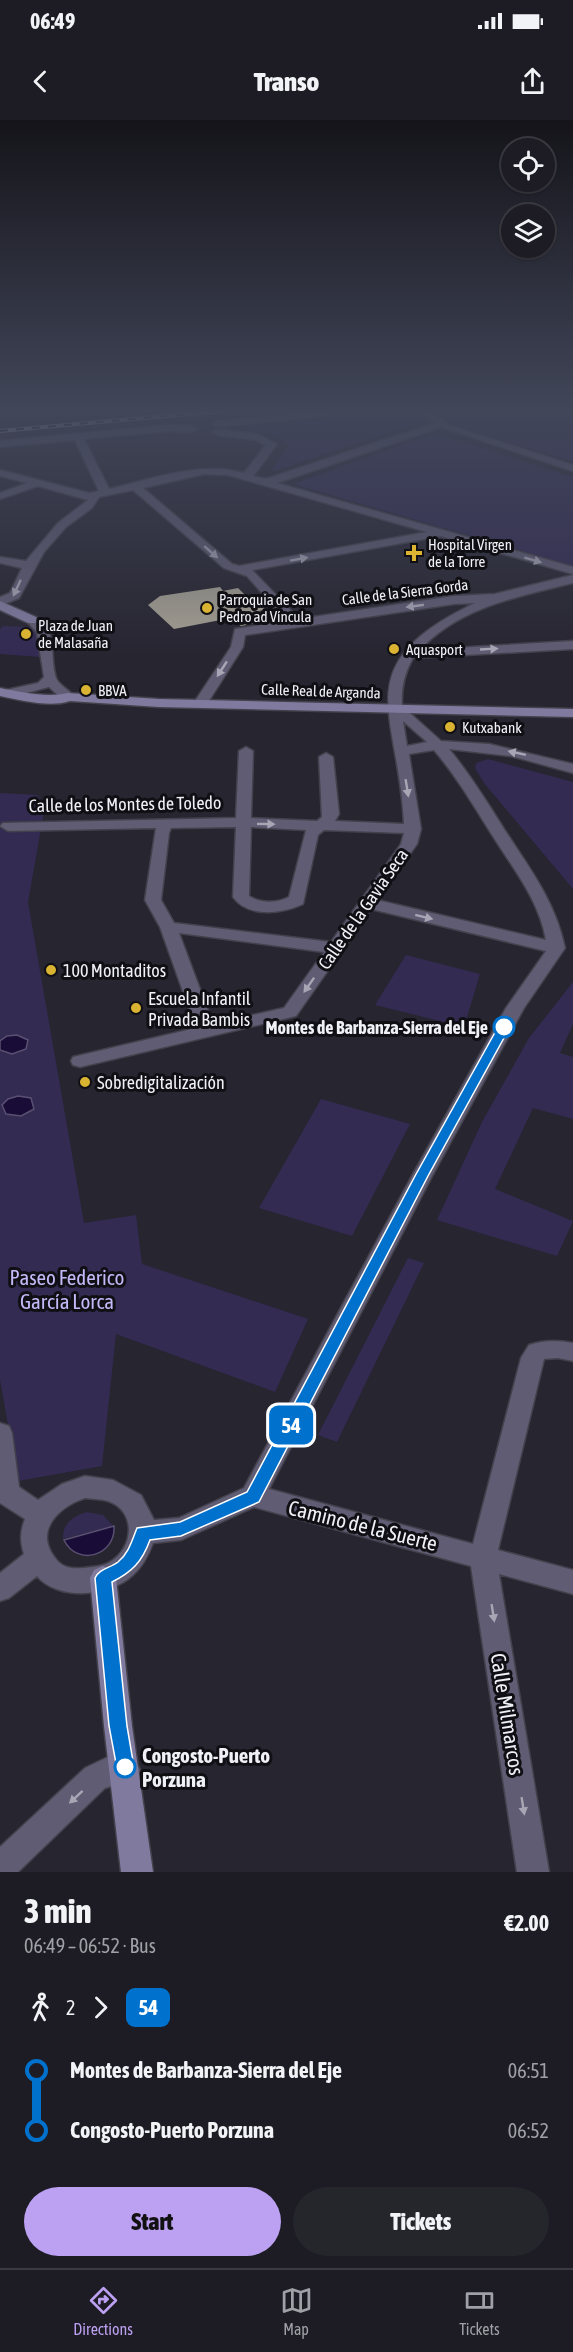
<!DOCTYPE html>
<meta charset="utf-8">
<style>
:root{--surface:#1d1c24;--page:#25252c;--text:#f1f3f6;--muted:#a0a1a6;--line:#3b3a41;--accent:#bca0f2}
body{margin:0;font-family:"Asap Condensed",sans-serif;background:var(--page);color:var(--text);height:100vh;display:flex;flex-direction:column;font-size:22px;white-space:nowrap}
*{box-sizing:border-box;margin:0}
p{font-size:20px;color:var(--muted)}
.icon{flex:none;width:33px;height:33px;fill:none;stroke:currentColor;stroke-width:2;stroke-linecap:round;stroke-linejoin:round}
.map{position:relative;height:1752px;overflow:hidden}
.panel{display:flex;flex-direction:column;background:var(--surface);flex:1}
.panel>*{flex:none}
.badge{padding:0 12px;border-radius:9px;font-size:21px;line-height:39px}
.fabs{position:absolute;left:501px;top:18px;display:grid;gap:12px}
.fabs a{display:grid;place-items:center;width:54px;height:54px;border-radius:50%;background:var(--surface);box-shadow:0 2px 4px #0004,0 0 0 2px var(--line);font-size:30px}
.map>.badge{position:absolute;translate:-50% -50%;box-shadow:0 0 0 3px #fff}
.legs{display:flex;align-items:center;gap:9px;height:66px;padding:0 24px;font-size:20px}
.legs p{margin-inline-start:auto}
.summary{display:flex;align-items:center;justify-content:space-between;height:102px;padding:0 24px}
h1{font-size:33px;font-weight:800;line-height:45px}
.primary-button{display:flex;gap:12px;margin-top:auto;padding:12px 24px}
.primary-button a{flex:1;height:69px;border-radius:36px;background:var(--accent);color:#111;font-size:24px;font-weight:800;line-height:69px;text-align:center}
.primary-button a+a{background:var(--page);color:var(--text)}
ul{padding:0 24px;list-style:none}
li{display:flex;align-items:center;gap:21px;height:60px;font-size:22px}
li i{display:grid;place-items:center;width:9px;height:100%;margin:0 8px;background:currentColor}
li i::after{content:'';width:15px;height:15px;margin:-8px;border:4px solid;border-radius:50%;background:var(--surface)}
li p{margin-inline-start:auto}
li:first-child i{background:linear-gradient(#0000 50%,currentColor 0)}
li:last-child i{background:linear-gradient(currentColor 50%,#0000 0)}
.status{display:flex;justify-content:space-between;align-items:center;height:42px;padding:0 30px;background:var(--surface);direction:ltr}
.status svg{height:16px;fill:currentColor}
header{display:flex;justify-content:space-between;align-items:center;height:78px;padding:0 24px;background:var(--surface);font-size:27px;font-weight:800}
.tabs{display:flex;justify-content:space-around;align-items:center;height:84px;border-top:2px solid var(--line);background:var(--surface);font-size:16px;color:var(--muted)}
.tabs a{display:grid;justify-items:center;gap:3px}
.tabs .selected{color:var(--accent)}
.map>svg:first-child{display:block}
.green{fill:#332b52}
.water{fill:#190c37;stroke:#5a5071;stroke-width:1.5}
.building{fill:#a5a093}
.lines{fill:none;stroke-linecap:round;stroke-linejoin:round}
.street-casing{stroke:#43414c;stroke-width:3}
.secondary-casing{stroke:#43414c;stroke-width:3}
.street{fill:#605c73;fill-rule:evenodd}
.secondary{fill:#807a9e;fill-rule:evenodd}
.rail-casing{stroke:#cacad2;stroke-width:4}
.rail{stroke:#100f14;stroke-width:2;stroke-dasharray:8;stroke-linecap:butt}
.oneway{fill:#a8a6b5}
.line-1{fill:#0072ce;stroke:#fff;stroke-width:1.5}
.poi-dot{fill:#dbb333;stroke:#100f14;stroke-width:2}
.stop-1-dot{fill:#fff;stroke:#0072ce;stroke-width:3}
.labels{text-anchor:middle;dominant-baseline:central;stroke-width:6;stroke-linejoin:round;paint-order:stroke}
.far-poi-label{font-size:15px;fill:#f0f0f7;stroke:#100f14;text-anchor:start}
.far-street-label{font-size:15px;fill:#f0f0f7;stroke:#100f14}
.street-label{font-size:18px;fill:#f0f0f7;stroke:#100f14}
.poi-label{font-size:18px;fill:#f0f0f7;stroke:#100f14;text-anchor:start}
.stop-label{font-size:18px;font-weight:bold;fill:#f0f0f7;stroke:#100f14;text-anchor:end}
.near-park-label{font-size:21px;fill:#c4baf9;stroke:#100f14}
.near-street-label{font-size:21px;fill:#f0f0f7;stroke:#100f14}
.near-stop-label{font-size:21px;font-weight:bold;fill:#f0f0f7;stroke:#100f14;text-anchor:start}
</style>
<div class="status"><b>06:49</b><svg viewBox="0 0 49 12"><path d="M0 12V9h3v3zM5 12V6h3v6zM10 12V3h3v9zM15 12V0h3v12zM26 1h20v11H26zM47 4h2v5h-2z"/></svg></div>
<header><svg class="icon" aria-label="back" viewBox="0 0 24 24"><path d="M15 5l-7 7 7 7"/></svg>Transo<svg class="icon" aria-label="share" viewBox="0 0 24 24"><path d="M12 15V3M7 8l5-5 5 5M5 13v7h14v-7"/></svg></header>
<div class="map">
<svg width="573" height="1752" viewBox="0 0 573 1752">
<rect width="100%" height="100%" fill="#272530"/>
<!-- green -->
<path class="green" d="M401 291H412L424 301 275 351 272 349 289 325 275 315 244 310V307Z
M437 291H573V342L456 306Z
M434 313 573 357V446L293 364Z
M3 506 37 507 40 537 0 534V509Z
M488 639 573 662V769L484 663 475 648 476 643Z
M0 673 37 675 45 686 28 782 84 1103 136 1095 142 1144 308 1199 275 1272 116 1214 102 1346 18 1361 0 1260Z
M406 835 480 854 464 907 375 885Z
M573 862V904L560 933 573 937V999L533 988 495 1069 573 1101 557 1136 437 1100 482 1002 529 918Z
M321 979 410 1004 352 1116 259 1088Z
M408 1138 424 1143 337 1322 318 1315Z
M87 1392 103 1395 113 1406 63 1419C62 1404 73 1396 87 1392Z"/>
<!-- water -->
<path class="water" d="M17 915 28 920 26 929 12 934 0 930V921L7 916Z
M18 976 31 978 34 989 21 996 6 994 2 985 8 979Z
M114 1406C116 1436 77 1447 64 1420Z"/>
<!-- building -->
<path class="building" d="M220 467 223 471 238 468 246 476 250 475 268 489 259 491 270 500 241 506 231 498 174 509 148 485 160 476Z"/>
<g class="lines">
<defs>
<path id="street" d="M320 291H351L346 294 217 307 212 304 217 301Z
M419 291H430L451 306 573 345V351L441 307 277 363 573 447V454L441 416 252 450 299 499 454 476 495 474 573 455V463C520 476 459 487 420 530L573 521V529L413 538C404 554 401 568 402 586L441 621 489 624 573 644V653L511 636 449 629C470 654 487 682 504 709 530 749 555 781 565 828L524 888 432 1056 269 1369 473 1424 521 1238 529 1225C544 1220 558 1220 573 1223V1241L558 1238 544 1239 498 1430 573 1450V1474L499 1454 549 1752H517L471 1446 254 1387 181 1420 153 1423C148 1436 143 1446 133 1455 110 1477 58 1481 37 1456L9 1478 0 1481V1453L24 1434C20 1421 20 1412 25 1399L0 1383V1303L9 1306 12 1313 19 1367 38 1380 62 1364 85 1356 113 1360 141 1375 154 1400 179 1398 244 1368 412 1056 506 888 546 831 371 789 296 896 80 947 73 945 71 941 73 937 196 908 160 807 145 780 156 708 8 711 0 706 3 703 236 698 239 631 246 627 253 631 251 698 317 701 322 697 319 637 326 633 333 637 339 694 335 701 404 704C399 591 344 546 475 483L454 484 245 515 243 527 205 587H195L193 584 231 527 235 509 287 501 247 456 224 448 133 370 99 377 92 388 66 407 44 432 19 478 0 486V477L10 473 22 448 0 443V437L26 441 58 403 88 380 38 366 0 379V373L27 363 0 356V350L89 373 99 371 75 320 0 327V321L167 305 193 306 198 309 193 312 167 311 84 319 109 369C152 359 200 341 244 353L266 325 255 320 217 315 212 312 217 309 257 314 277 324 253 356 266 359 435 303ZM204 354 228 355 427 412 239 446 232 444 143 368ZM403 601 427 622 407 626ZM434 630C457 657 475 688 494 718 515 751 539 781 546 820L377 780 417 724 421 709 409 634ZM236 707 233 777C248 798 282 794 303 784L318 715 324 710 404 713 401 724 331 822 174 803 161 780 169 713 171 708ZM251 707 306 710 289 777C277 783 261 784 249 776ZM179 813 324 832 284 888 213 904ZM85 1378C92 1379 101 1379 108 1381 137 1391 134 1428 110 1442 101 1447 93 1447 83 1448 72 1449 62 1448 55 1438 34 1411 58 1387 85 1378Z
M32 496C60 504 48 541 57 560 61 566 70 571 75 577L73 580H63L49 567 11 577 4 573 6 570 38 563 44 557 37 513 26 500Z
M125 1635 135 1640 140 1650 135 1660 105 1668 18 1752H0V1727L85 1648 108 1637Z"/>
<path id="secondary" d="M0 481 36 497 38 500 36 503H28L0 490Z
M0 568C21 572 47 578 68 573L159 579 573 589V597L159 587 70 581C49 588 21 580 0 576Z
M103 1446 112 1450 116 1458 132 1606 153 1752H121L104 1606 90 1458 94 1450Z"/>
</defs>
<!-- street casing -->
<use href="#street" class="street-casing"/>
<!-- secondary casing -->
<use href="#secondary" class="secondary-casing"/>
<!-- street -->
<use href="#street" class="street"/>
<!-- secondary -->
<use href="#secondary" class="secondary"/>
<defs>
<path id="rail" d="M0 311 221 291"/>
</defs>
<!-- rail casing -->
<use href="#rail" class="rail-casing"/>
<!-- rail -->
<use href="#rail" class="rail"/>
</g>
<!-- one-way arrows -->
<defs><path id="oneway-solid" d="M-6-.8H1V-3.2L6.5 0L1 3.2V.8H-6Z" transform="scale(1.5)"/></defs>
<g class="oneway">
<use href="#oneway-solid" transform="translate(211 432) rotate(41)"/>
<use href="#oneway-solid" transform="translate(299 439) rotate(-10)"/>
<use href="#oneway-solid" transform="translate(533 440) rotate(16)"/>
<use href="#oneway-solid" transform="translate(17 468) rotate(115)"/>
<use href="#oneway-solid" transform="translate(415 486) rotate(172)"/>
<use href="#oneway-solid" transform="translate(489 529) rotate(-3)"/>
<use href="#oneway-solid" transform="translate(222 549) rotate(123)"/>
<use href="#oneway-solid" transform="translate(517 633) rotate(-168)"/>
<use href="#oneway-solid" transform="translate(407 668) rotate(81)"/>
<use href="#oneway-solid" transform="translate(266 704) rotate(1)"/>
<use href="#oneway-solid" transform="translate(424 797) rotate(14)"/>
<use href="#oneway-solid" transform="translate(309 865) rotate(125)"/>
<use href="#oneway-solid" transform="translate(493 1493) rotate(81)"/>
<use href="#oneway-solid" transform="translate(76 1677) rotate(137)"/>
<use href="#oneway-solid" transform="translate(523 1686) rotate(81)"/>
</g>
<!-- sky -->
<linearGradient id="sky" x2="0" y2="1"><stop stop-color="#15141a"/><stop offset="0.54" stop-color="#414659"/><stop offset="1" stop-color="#414659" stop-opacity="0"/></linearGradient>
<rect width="573" height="536" fill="url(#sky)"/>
<!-- line-1 -->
<path class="line-1" d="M504 904 510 907 428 1056 259 1382 181 1416 150 1420C142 1442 132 1452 112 1462L127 1606 134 1647 132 1654 125 1656 118 1654 109 1606 95 1458C99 1449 110 1448 118 1442 129 1433 132 1420 137 1408L180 1402 247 1372 415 1056 498 907Z"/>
<!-- markers -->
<g class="poi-dot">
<path d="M411 424h6v6h6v6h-6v6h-6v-6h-6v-6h6z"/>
<circle cx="207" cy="488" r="6"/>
<circle cx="26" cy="514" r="6"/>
<circle cx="394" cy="529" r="6"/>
<circle cx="86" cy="570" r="6"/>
<circle cx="450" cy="607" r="6"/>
<circle cx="51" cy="850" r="6"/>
<circle cx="136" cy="888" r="6"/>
<circle cx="85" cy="962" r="6"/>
</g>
<g class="stop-1-dot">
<circle cx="504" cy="907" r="10"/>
<circle cx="125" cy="1647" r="10"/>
</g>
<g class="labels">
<!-- far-poi labels -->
<g class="far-poi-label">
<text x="428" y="424">Hospital Virgen<tspan x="428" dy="17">de la Torre</tspan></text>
<text x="219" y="479">Parroquia de San<tspan x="219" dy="17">Pedro ad Víncula</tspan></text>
<text x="38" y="505">Plaza de Juan<tspan x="38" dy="17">de Malasaña</tspan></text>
<text x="406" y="529">Aquasport</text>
<text x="98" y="570">BBVA</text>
<text x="462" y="607">Kutxabank</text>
</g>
<!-- far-street labels -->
<g class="far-street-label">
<text transform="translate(405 472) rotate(-7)">Calle de la Sierra Gorda</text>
<text transform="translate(321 571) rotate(2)">Calle Real de Arganda</text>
</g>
<!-- street labels -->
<g class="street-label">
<text transform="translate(125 684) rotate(-1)">Calle de los Montes de Toledo</text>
<text transform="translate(363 789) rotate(-55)">Calle de la Gavia Seca</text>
</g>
<!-- poi labels -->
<g class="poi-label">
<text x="63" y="850">100 Montaditos</text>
<text x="148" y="878">Escuela Infantil<tspan x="148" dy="21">Privada Bambis</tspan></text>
<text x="97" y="962">Sobredigitalización</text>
</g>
<!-- stop labels -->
<g class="stop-label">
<text x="488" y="907">Montes de Barbanza-Sierra del Eje</text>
</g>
<!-- near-park labels -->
<g class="near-park-label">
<text x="67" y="1157">Paseo Federico<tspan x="67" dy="24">García Lorca</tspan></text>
</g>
<!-- near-street labels -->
<g class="near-street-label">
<text transform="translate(363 1405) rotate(14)">Camino de la Suerte</text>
<text transform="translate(508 1594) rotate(81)">Calle Milmarcos</text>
</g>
<!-- near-stop labels -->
<g class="near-stop-label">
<text x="142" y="1635">Congosto-Puerto<tspan x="142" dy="24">Porzuna</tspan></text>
</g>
</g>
</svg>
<div class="fabs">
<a><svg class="icon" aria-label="locate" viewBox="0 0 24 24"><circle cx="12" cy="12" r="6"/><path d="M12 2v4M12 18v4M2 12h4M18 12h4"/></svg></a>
<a><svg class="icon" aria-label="layers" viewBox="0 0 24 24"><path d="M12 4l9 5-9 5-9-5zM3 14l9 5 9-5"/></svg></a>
</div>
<b class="badge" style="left:291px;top:1305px;background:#0072ce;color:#fff">54</b>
</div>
<section class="panel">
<div class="summary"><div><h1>3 min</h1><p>06:49 – 06:52 · Bus</p></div><b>€2.00</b></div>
<div class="legs"><svg class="icon" aria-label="walk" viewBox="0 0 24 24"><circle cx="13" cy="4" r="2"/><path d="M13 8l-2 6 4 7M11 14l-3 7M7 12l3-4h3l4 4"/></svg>2<svg class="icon" aria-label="forward" viewBox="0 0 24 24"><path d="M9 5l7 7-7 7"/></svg><b class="badge" style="background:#0072ce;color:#fff">54</b></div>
<ul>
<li><i style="color:#0072ce"></i><b>Montes de Barbanza-Sierra del Eje</b><p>06:51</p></li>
<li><i style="color:#0072ce"></i><b>Congosto-Puerto Porzuna</b><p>06:52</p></li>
</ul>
<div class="primary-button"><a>Start</a><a>Tickets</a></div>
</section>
<nav class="tabs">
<a class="selected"><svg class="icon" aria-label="directions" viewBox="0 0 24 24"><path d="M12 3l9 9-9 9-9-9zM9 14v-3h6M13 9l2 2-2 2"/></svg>Directions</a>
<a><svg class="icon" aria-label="map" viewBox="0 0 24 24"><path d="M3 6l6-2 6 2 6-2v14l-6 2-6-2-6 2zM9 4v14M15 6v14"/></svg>Map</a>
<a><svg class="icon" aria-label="tickets" viewBox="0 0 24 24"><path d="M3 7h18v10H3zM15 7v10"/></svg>Tickets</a>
</nav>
